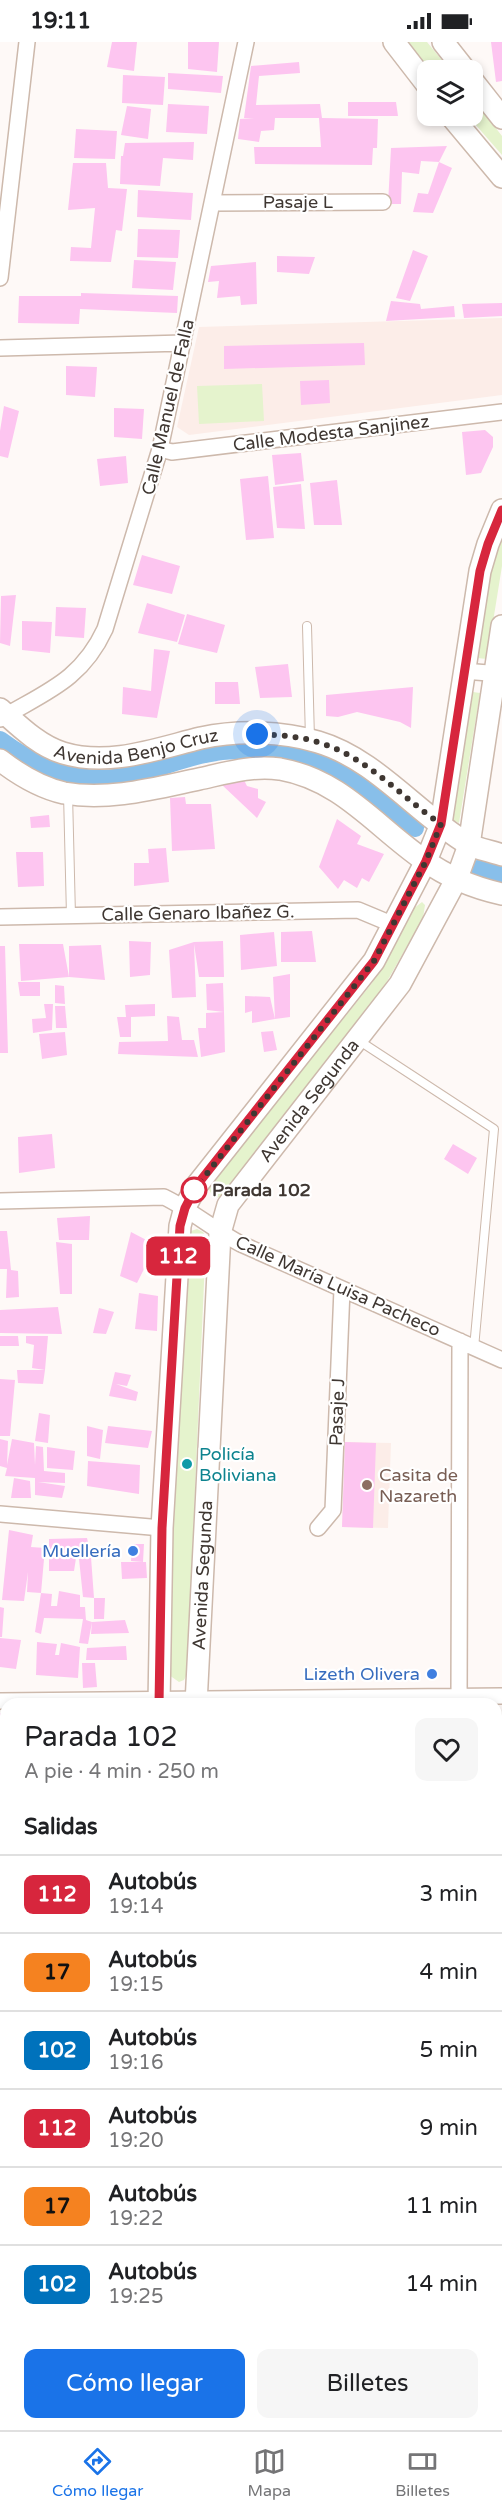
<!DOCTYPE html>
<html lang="es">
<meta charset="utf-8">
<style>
:root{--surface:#fff;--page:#f6f6f6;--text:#202124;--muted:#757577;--line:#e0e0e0;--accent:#1a73e8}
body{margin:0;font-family:"Varela Round",sans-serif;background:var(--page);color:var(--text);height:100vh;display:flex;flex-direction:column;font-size:22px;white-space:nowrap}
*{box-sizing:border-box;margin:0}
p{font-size:20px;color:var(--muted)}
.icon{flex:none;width:33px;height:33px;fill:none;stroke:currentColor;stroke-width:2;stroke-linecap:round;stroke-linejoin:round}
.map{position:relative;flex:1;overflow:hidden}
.drawer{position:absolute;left:0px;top:1656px;width:502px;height:732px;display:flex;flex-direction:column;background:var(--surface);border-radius:18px 18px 0 0;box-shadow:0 3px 9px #0003}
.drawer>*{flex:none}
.badge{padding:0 12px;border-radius:9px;font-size:21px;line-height:39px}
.tools{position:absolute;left:417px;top:18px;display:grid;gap:12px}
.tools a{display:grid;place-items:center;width:66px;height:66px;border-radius:12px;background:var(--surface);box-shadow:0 3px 9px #0003;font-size:30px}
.you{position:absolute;width:30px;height:30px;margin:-15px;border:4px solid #fff;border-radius:50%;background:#1a73e8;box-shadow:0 0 0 9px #1a73e833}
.map>.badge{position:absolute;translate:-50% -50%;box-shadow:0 0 0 3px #fff}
h2{padding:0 24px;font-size:22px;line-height:54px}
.round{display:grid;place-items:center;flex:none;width:63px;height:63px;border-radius:12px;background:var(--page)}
.head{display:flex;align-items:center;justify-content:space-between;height:102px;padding:0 24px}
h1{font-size:28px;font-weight:600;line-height:45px}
.primary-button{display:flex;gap:12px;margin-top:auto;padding:12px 24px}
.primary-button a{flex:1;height:69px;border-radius:12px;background:var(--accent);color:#fff;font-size:24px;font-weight:600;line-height:69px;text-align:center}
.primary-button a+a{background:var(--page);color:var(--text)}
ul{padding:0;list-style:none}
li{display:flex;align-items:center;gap:18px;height:78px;padding:0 24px;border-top:2px solid var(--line)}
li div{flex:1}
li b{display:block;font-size:22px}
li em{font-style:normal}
li .badge{min-width:66px;font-weight:700;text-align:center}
.status{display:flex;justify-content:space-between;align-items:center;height:42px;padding:0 30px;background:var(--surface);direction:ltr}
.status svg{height:16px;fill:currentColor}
.dock{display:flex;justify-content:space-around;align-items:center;height:84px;border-top:2px solid var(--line);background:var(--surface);font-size:16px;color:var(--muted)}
.dock a{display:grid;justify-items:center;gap:3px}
.dock .on{color:var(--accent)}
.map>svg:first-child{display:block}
.education{fill:#fcede8}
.green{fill:#e5f3cd}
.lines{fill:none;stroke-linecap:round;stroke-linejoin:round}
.canal{stroke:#88bfea;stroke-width:18}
.building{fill:#fdc5f0}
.lane-casing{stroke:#cdb9ac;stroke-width:10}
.street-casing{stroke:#cdb9ac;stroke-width:18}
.secondary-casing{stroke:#cdb9ac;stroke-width:24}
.primary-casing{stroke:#cdb9ac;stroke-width:27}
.lane{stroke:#fff;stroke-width:8}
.street{stroke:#fff;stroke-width:15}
.secondary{stroke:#fff;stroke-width:21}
.primary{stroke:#fff;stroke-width:24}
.line-casing{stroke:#fff;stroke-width:14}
.line{stroke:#d7263d;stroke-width:9}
.walk{stroke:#3f3732;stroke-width:6;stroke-dasharray:0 10.8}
.stop-dot{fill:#fff;stroke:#d7263d;stroke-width:3}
.culture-dot{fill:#0f9aa8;stroke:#fff;stroke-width:2}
.education-dot{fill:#8d6e63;stroke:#fff;stroke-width:2}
.shop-dot{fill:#3f7fe0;stroke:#fff;stroke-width:2}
.labels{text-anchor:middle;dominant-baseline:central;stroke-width:4.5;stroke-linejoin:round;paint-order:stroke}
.street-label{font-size:18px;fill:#3f3732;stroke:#fff}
.stop-label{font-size:18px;font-weight:bold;fill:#3f3732;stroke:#fff;text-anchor:start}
.culture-label{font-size:18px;fill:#0d838f;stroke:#fff;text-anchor:start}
.education-label{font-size:18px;fill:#785e54;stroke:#fff;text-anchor:start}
.shop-label{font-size:18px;fill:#366cbe;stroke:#fff;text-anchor:end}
</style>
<div class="status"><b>19:11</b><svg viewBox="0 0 49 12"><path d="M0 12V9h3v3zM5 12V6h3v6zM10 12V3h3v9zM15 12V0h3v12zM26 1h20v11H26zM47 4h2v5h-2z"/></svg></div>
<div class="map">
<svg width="502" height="2388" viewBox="0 0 502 2388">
<rect width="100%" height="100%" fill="#fef9f7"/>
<!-- education -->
<path class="education" d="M502 276V353L189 393 177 385 199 285Z
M345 1400 391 1401 388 1486 342 1485Z"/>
<!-- green -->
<path class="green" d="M408 0H427L450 28H430Z
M473 57 502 94V113L468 74H472Z
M262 342 264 379 199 382 197 344Z
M502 488V524L487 617 477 616 492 519Z
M473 650 480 651 459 781 453 778Z
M422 860 425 863 423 876 381 950 220 1155 214 1156 208 1146 372 941 413 867Z
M197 1187 203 1190 206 1195 187 1632 184 1638 179 1640 169 1633 172 1492 189 1196 191 1189Z"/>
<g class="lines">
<!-- canal -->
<path class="canal" d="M0 698C28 719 65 737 101 737 141 737 177 715 216 710 226 708 237 708 247 708 263 707 282 706 297 710 343 723 379 757 415 786
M478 827 502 834"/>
</g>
<!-- building -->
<path class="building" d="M112 0H137L134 29 107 25Z
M188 0H219L217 30 188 27Z
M491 0H502V39L496 40Z
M299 20 300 31 259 34 256 63 320 62 322 76 378 77 377 106H373L372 123 255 122 254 105H321L319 76H275L274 88 261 89 259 100 238 97 240 77 254 76H244L251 24Z
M168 31 223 34 221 51 168 47Z
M123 33 165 35 163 63 122 61Z
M348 60H396L398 74H348Z
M168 62 209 64 207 92 166 90Z
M127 64 151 67 148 97 121 93Z
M76 87 117 89 115 117 74 116Z
M194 100 193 118 163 116 160 144 120 142 121 114H123L125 101Z
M447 104 439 120 452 126 433 171 413 170 418 151 428 152 439 120 421 119 419 132 402 130 401 162H388L391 106Z
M73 121H106L108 146 127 147 122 189 116 188 111 220 70 219 71 205 91 206 95 166 68 168Z
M138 148 193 151 191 178 137 175Z
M138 187 180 188 178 216 137 215Z
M413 208 428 214 410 259 396 256Z
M277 214 315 215 309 232 277 230Z
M134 218 176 220 173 248 132 246Z
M256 220 257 262 241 263 240 254 217 256 219 239 208 240 211 224Z
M81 251 178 254 177 271 80 267 79 282 18 281 19 254H81Z
M391 259 420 262 421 267 454 264 455 275 386 279Z
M502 261V274L464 276 462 262Z
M364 301 365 323 224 327V304Z
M66 324 97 325 95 355 66 353Z
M329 338 330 361 301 363 300 339Z
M4 364 19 369 8 416 0 414V389Z
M114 366 144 367 142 397 114 395Z
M485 388 493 395V405L481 431 466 433 462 390Z
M301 411 304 439 275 443 272 413Z
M126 414 128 441 100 444 97 417Z
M268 434 274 496 246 498 240 437Z
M337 438 342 483H314L310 441Z
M301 442 305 487 277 486 273 445Z
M142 513 180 524 172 552 133 543Z
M16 553 10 604 0 601 1 554Z
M147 561 185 573 177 600 138 591Z
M56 565 86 566 84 596 55 594Z
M187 572 225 583 217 611 178 602Z
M22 579 52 580 50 611 22 608Z
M154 607 170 609 157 676 122 672 123 645 151 649Z
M288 622 292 655 260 656 255 625Z
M215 640H238L240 662H215Z
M413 645 411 686 400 680 357 670 338 675 326 674V653Z
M244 738 247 744 258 747V756L266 760 257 776 221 742Z
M185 755 186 762H211L215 807 172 809 170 756Z
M49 773 50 785 31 786 30 775Z
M337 777 361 794 357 802 384 812 369 840 362 836 357 846 344 838 338 847 319 825Z
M166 806 169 840 134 844V821H149L148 807Z
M16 810H43L44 844 18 845Z
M312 889 316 920H281V890Z
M274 890 277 924 241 928 240 893Z
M129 899 151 900 150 933 130 935Z
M223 899 224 935H199L194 902 196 955 172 956 169 908 194 900Z
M19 902H63L69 935V904L101 903 105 938 69 935 21 939Z
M0 904H5L8 1011H0Z
M290 932V975L275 977 273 935Z
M18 940H40V954H20Z
M223 941 224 970 225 1010 201 1015 198 986H206V971L224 970 207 968 206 942Z
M55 943 64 944 65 962 55 961Z
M245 954 270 955 275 977 252 981V969L245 971Z
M44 962H53L52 988 33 991 32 977 46 976Z
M155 962V974L131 975V995H120L117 975H126L125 963Z
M55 964H65L67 986H56Z
M167 974 179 975 182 998H194L198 1015 118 1012 119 1000 168 999Z
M273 989 277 1008 264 1010 261 990Z
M65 990 67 1013 42 1017 39 992Z
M52 1092 55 1126 19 1131 18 1095Z
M453 1102 477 1116 468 1132 444 1117Z
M90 1174 89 1198H59L57 1176Z
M0 1189H7L11 1228 18 1229 19 1255 6 1256 7 1227H0Z
M131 1190 156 1203 137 1241 120 1234Z
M56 1200 72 1202V1252H60Z
M139 1251 158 1254 157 1289 135 1287Z
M58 1265 62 1292 0 1291V1268Z
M99 1266 114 1270 106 1292 93 1291Z
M0 1294H18L19 1304H0Z
M26 1294H48L45 1328 32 1326 34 1303 26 1301Z
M17 1328H45L43 1342 18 1341Z
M115 1330 131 1333 127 1344 116 1342 138 1350 136 1359 109 1354Z
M0 1337 15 1338 10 1394H0Z
M39 1371 50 1373 48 1401 35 1399Z
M87 1384 103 1388 100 1417 87 1414Z
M108 1384 152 1389 148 1406 105 1401Z
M0 1397 8 1399 7 1423 12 1397 34 1401 35 1423 36 1404 43 1405 44 1429 65 1431V1441L38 1440 65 1444 62 1456 35 1453V1436L5 1434 7 1426 0 1424Z
M345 1400 376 1401 373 1486 342 1485Z
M47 1405 75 1409 73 1428 47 1426Z
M88 1419 140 1423 139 1452 87 1444Z
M14 1436 30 1439 31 1456H11Z
M9 1488 33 1493 31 1505 45 1506 41 1551 27 1550 28 1530 24 1559 2 1558Z
M87 1496 90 1509 77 1510 74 1529H49V1497Z
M132 1502H144L143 1520 131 1519Z
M91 1515 94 1556H105L104 1577H94V1556L83 1555 79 1517Z
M121 1520H146L147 1536 122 1537Z
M59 1549 80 1553V1565H85L86 1578 92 1580 88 1602 79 1601 83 1577 44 1576 41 1592 35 1590 41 1551 52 1552 51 1564H57Z
M0 1565 4 1566 2 1595H0Z
M125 1578 129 1591 91 1592 92 1580Z
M0 1596 21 1598 16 1627 0 1625Z
M37 1600 57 1602 55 1613H59L61 1601 80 1605 78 1636 36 1633Z
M126 1604 127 1618H86L87 1606Z
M82 1621H95L97 1645 83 1646Z
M0 1671 6 1672V1687H0Z
M0 1721H6V1742H0Z
M0 1745H6V1790H0Z
M0 1831H6V1867H0Z
M0 1874H6V1897H0Z
M0 2276 6 2279V2297L0 2295Z
M0 2307H6V2334L0 2333Z
M0 2348H6V2368H0Z
M0 2370H3V2388H0Z
M62 2385 109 2386V2388H61Z"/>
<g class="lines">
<defs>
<path id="lane" d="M307 584 310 697
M68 752 71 874
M358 998 494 1087 474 1306"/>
<path id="street" d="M212 161 383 160
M0 236 27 0
M0 306 183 301
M160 407 172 410 502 370
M463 629 502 632
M0 677C45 650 81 639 105 587L160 407 246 0
M0 875 358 868 394 883
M0 1159 164 1155C191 1168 214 1188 241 1202L502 1318
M0 1472 162 1486
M318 1486 333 1468 342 1247
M0 1659 502 1654
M459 1662 460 1299
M496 1774H502
M0 1933H6
M496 1945H502
M496 2117H502
M464 2388V2382"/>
<g id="secondary">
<path d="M394 0 428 44"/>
<path d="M443 0 465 28"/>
<path d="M472 38 502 76"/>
<path d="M451 74 502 135"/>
<path id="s1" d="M0 667C18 683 39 704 63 711 109 725 156 707 201 696 238 688 282 689 318 700 376 717 417 772 468 802 477 807 491 809 502 813"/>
<path d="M0 718C18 732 42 746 64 751 109 759 156 746 199 737 226 731 252 723 280 727 342 738 375 784 424 818 446 834 475 846 502 852"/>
<path d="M159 1662 162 1486 180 1184 185 1165 197 1143 374 919 426 819 441 782 480 529 488 502 502 468"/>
<path id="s2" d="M196 1662 220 1191 228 1163 400 942 457 836 469 803 502 584"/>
<path d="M172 2382V2388"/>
<path d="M145 2388V2382"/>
</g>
<path id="primary" d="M0 2210 6 2213
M0 2243 6 2247
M496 2350 502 2351
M496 2380 502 2381"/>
</defs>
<!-- lane casing -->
<use href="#lane" class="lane-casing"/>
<!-- street casing -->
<use href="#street" class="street-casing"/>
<!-- secondary casing -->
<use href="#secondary" class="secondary-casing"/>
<!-- primary casing -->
<use href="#primary" class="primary-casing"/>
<!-- lane -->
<use href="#lane" class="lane"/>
<!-- street -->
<use href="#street" class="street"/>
<!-- secondary -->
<use href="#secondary" class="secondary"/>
<!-- primary -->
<use href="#primary" class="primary"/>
</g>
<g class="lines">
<defs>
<path id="line" d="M159 1662 162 1486 180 1184 185 1166 197 1143 374 919 426 819 441 782 480 529 488 502 502 468"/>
</defs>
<!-- line casing -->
<use href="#line" class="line-casing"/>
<!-- line -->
<use href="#line" class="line"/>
<!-- walk -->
<path class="walk" d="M194 1148 374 919 426 819 441 782C401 755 365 713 317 700 298 694 277 693 257 692"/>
</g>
<!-- markers -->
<circle class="stop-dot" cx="194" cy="1148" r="12"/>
<circle class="culture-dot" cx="187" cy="1422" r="6"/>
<circle class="education-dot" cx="367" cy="1443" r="6"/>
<g class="shop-dot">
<circle cx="133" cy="1509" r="6"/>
<circle cx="432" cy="1632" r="6"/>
</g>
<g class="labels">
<!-- street labels -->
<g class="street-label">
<text x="298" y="160">Pasaje L</text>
<text transform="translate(168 365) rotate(-77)">Calle Manuel de Falla</text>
<text transform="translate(331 391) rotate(-7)">Calle Modesta Sanjinez</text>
<text stroke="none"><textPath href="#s1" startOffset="152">Avenida Benjo Cruz</textPath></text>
<text transform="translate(198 871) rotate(-1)">Calle Genaro Ibañez G.</text>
<text stroke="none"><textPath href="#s2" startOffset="633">Avenida Segunda</textPath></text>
<text transform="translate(338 1244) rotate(24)">Calle María Luisa Pacheco</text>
<text transform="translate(337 1370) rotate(-88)">Pasaje J</text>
<text stroke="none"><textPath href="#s2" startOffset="129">Avenida Segunda</textPath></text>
</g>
<!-- stop labels -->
<g class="stop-label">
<text x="212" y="1148">Parada 102</text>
</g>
<!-- culture labels -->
<g class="culture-label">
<text x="199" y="1412">Policía<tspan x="199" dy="21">Boliviana</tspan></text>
</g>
<!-- education labels -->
<g class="education-label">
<text x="379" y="1433">Casita de<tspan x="379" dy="21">Nazareth</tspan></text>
</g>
<!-- shop labels -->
<g class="shop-label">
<text x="121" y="1509">Muellería</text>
<text x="420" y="1632">Lizeth Olivera</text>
</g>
</g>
</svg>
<div class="tools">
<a><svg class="icon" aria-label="layers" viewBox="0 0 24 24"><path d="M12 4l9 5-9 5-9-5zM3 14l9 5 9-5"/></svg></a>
</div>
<div class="you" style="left:257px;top:692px"></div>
<b class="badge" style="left:178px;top:1214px;background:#d7263d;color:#fff">112</b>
<section class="drawer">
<div class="head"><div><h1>Parada 102</h1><p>A pie · 4 min · 250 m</p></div><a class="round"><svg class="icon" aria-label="heart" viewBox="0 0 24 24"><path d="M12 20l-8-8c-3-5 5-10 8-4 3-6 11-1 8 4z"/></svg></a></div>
<h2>Salidas</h2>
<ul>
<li><span class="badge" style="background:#d7263d;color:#fff">112</span><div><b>Autobús</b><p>19:14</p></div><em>3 min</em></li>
<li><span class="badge" style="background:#f58220;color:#111">17</span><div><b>Autobús</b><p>19:15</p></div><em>4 min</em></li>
<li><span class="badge" style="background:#0072bc;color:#fff">102</span><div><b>Autobús</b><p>19:16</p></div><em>5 min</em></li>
<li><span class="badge" style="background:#d7263d;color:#fff">112</span><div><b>Autobús</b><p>19:20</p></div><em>9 min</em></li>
<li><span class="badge" style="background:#f58220;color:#111">17</span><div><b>Autobús</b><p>19:22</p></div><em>11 min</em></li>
<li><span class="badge" style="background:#0072bc;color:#fff">102</span><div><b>Autobús</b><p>19:25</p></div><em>14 min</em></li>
</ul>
<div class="primary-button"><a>Cómo llegar</a><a>Billetes</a></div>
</section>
</div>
<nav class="dock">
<a class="on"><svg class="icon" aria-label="directions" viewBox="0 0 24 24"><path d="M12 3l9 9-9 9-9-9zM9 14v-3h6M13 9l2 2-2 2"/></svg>Cómo llegar</a>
<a><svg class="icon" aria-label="map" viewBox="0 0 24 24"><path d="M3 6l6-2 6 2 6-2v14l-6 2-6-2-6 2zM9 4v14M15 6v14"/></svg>Mapa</a>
<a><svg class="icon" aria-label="tickets" viewBox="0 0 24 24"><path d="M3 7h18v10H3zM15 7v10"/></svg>Billetes</a>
</nav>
